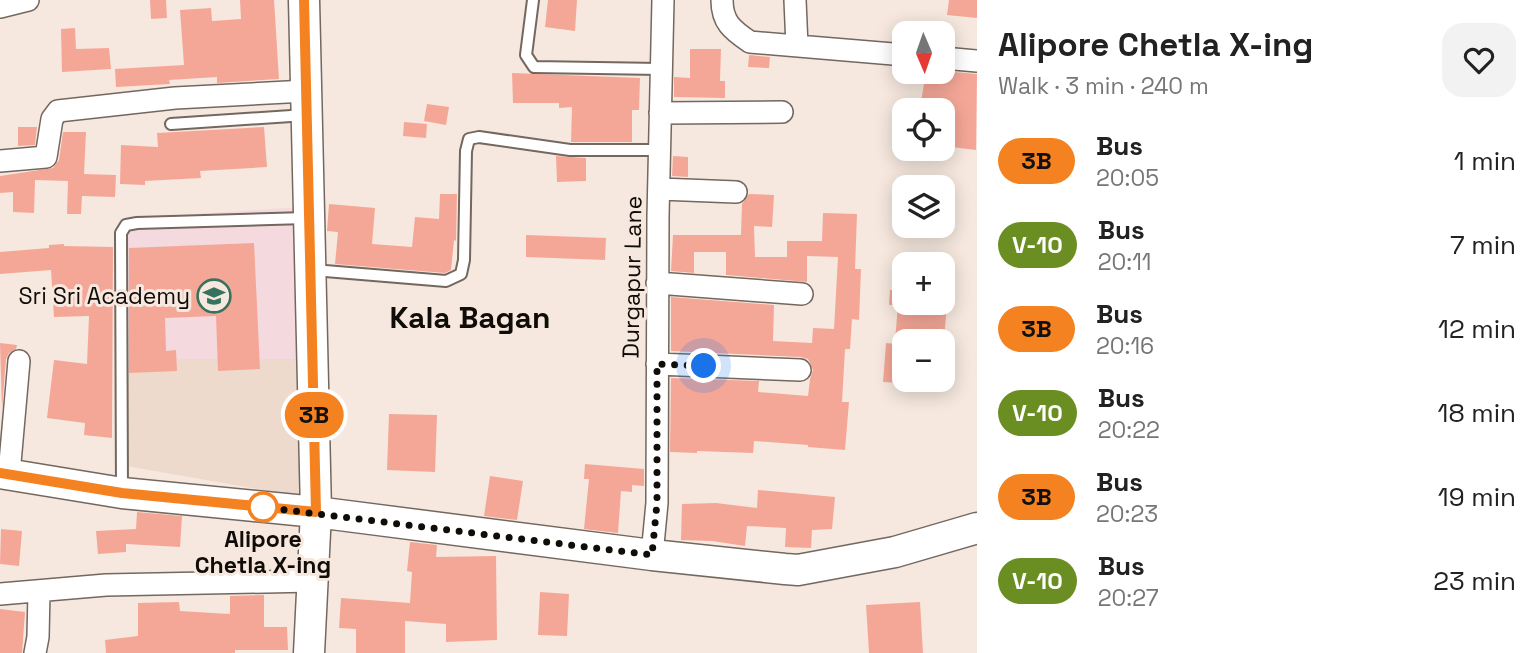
<!DOCTYPE html>
<meta charset="utf-8">
<style>
:root{--surface:#fff;--page:#f2f2f2;--text:#222;--muted:#767676}
body{margin:0;font-family:"Space Grotesk",sans-serif;background:var(--page);color:var(--text);height:100vh;display:flex;flex-direction:column;font-size:26px;white-space:nowrap}
*{box-sizing:border-box;margin:0}
p{font-size:23px;color:var(--muted)}
.icon{flex:none;width:38px;height:38px;fill:none;stroke:currentColor;stroke-width:2;stroke-linecap:round;stroke-linejoin:round}
.map{position:relative;flex:1;overflow:hidden}
.side{display:flex;flex-direction:column;background:var(--surface);width:560px}
.side>*{flex:none}
.badge{padding:0 14px;border-radius:23px;font-size:24px;line-height:46px}
.needle{width:46px;rotate:178deg}
.buttons{position:absolute;left:892px;top:21px;display:grid;gap:14px}
.buttons a{display:grid;place-items:center;width:63px;height:63px;border-radius:14px;background:var(--surface);box-shadow:0 4px 18px #0003;font-size:35px}
.you{position:absolute;width:35px;height:35px;margin:-18px;border:5px solid #fff;border-radius:50%;background:#1a73e8;box-shadow:0 0 0 10px #1a73e833}
.map>.badge{position:absolute;translate:-50% -50%;box-shadow:0 0 0 4px #fff}
.round{display:grid;place-items:center;flex:none;width:74px;height:74px;border-radius:21px;background:var(--page)}
.summary{display:flex;align-items:center;justify-content:space-between;height:119px;padding:0 21px}
h1{font-size:33px;font-weight:600;line-height:52px}
ul{padding:0;list-style:none}
li{display:flex;align-items:center;gap:21px;height:84px;padding:0 21px}
li div{flex:1}
li b{display:block;font-size:26px}
li em{font-style:normal}
li .badge{min-width:77px;font-weight:700;text-align:center}
main{display:flex;flex:1;min-height:0}
.map>svg:first-child{display:block}
.built{fill:#eedacc}
.education{fill:#f4d9de}
.building{fill:#f5a797}
.lines{fill:none;stroke-linecap:round;stroke-linejoin:round}
.lane-casing{stroke:#73675e;stroke-width:14}
.street-casing{stroke:#73675e;stroke-width:24}
.secondary-casing{stroke:#73675e;stroke-width:33}
.lane{stroke:#fff;stroke-width:10}
.street{stroke:#fff;stroke-width:21}
.secondary{stroke:#fff;stroke-width:30}
.line-casing{stroke:#fff;stroke-width:16}
.line{stroke:#f58220;stroke-width:10}
.walk{stroke:#100c08;stroke-width:7;stroke-dasharray:0 12.6}
.stop-dot{fill:#fff;stroke:#f58220;stroke-width:3.5}
.labels{text-anchor:middle;dominant-baseline:central;stroke-width:6;stroke-linejoin:round;paint-order:stroke}
.street-label{font-size:23px;fill:#100c08;stroke:#f6e8de}
.poi-label{font-size:23px;fill:#100c08;stroke:#f6e8de;text-anchor:end}
.stop-label{font-size:23px;font-weight:bold;fill:#100c08;stroke:#f6e8de}
.district-label{font-size:30px;font-weight:bold;fill:#100c08;stroke:#f6e8de}
</style>
<main>
<div class="map">
<svg width="977" height="653" viewBox="0 0 977 653">
<rect width="100%" height="100%" fill="#f6e8de"/>
<!-- built -->
<path class="built" d="M122 359H303L309 498 126 466Z"/>
<!-- education -->
<path class="education" d="M302 207 303 359H128L120 219Z"/>
<!-- building -->
<path class="building" d="M150 0H166L167 18 151 19Z
M240 0H274L279 79 217 83V77L169 80 170 84 116 87 115 69 184 65 180 10 211 8 212 21 241 19Z
M548 0H577L575 31 545 27Z
M949 0H977V18L947 15Z
M75 28 76 49 109 48 111 69 62 72 61 29Z
M690 49H721L720 81H725V98L674 97V77L690 78Z
M749 55 770 57 769 68 748 67Z
M943 71 977 74 976 150 943 146V110H925L927 103 921 102 926 72Z
M512 73 640 78 639 110H632V142H571L572 107 559 108V103H513Z
M427 104 449 107 446 125 424 121Z
M404 122 427 124 426 138 403 136Z
M18 127H37L35 145 18 146Z
M264 127 267 167 200 171 201 178 145 181V185L120 184 121 145 158 147 157 133Z
M63 132H86L84 174 116 175 115 197 82 196 81 214H67L68 181 35 180 34 213 13 212V192L0 193V176L53 168 59 160Z
M556 156 586 158V181L557 182Z
M673 156 688 157V177L672 176Z
M440 194H457L456 241 454 240 451 270 445 273 335 264 338 232 327 231 329 204 375 208 372 244 412 247 415 217 439 219Z
M749 194 774 195 772 227 754 226 755 257H787V241H822L823 213 857 214 855 269H861L859 320 852 319 850 349H845L842 402H849L845 450 808 447V445L754 441 753 453 697 451V453L670 452 671 378 759 381 758 392 808 396 810 379 813 370 808 359 801 357 671 351V297L774 305 773 341 812 343 813 328 834 329 838 257 807 256V282L726 275V252H694V273L671 271 673 235H741L742 204Z
M526 235 606 238 605 260 526 257Z
M254 243 260 369 218 371 216 316 165 318 166 351 176 350 177 371 129 373V248Z
M64 244V246L113 247 112 438 84 435 85 423 47 418 54 360 87 364 89 316 54 317 51 270 0 274V252L49 248V245Z
M890 290 905 291V303H947L944 341H895L898 305H889Z
M0 343 17 345 16 349 9 353 6 359 2 409Z
M886 343 905 345V383L883 382Z
M389 414 437 415 435 472 387 470Z
M585 464 644 469V486L632 485V492L621 491 618 533 584 529 589 479H584Z
M490 476 523 481 517 520 484 516Z
M758 490 835 497 832 529 812 530 811 548 785 547 786 528 747 526 745 546 712 541 681 540 682 504 716 503 757 508Z
M137 512 182 516 180 547 126 544V552L98 554 96 531 136 529Z
M1 529 22 531 19 566 0 564Z
M410 542 437 545 436 557 496 556 497 640 446 642V624L405 621V653H356V629L339 628 341 598 410 603 412 572 407 571Z
M540 592 569 594 567 636 538 635Z
M264 595V627H287L288 650H235V653H106L105 640 138 636V603L179 602 180 611 230 614V596Z
M920 602 923 653H869L866 605Z
M0 609 25 612 22 653H0Z"/>
<g class="lines">
<defs>
<path id="lane" d="M533 0 526 55 534 67 661 69
M171 124 306 115
M313 270 446 281 461 274 464 260 466 151 469 139 479 137 570 150H660
M122 492 121 233 126 225 137 223 306 218"/>
<path id="street" d="M722 0C722 22 732 30 750 42L905 55
M795 0 797 46
M0 7 28 0
M943 58 977 61
M660 113 782 112
M0 161 46 157 52 119 58 111 175 98 306 91
M660 189 736 192
M657 283 802 294
M657 364 800 370
M9 474 19 361
M652 555 657 503 658 216 663 0
M0 594 106 585 312 581
M35 653 38 637 39 592"/>
<path id="secondary" d="M304 0 316 512 309 653
M0 473 122 493 316 512 652 555 785 569 798 570 895 552 977 528"/>
</defs>
<!-- lane casing -->
<use href="#lane" class="lane-casing"/>
<!-- street casing -->
<use href="#street" class="street-casing"/>
<!-- secondary casing -->
<use href="#secondary" class="secondary-casing"/>
<!-- lane -->
<use href="#lane" class="lane"/>
<!-- street -->
<use href="#street" class="street"/>
<!-- secondary -->
<use href="#secondary" class="secondary"/>
</g>
<g class="lines">
<defs>
<path id="line" d="M0 473 122 493 316 512 304 0"/>
</defs>
<!-- line casing -->
<use href="#line" class="line-casing"/>
<!-- line -->
<use href="#line" class="line"/>
<!-- walk -->
<path class="walk" d="M263 507H261L652 555 657 503V364L704 366"/>
</g>
<!-- icons -->
<defs>
<symbol id="university-ring" viewBox="-11 -11 22 22"><circle r="9.5" fill="#f6e8de" stroke="#36725d" stroke-width="1.5"/><path d="M0-5L7-2L0 1L-7-2ZM-4 1L0 2.5L4 1V4Q0 6-4 4Z" fill="#36725d"/></symbol>
</defs>
<g fill-rule="evenodd">
<use href="#university-ring" x="195" y="277" width="38" height="38"/>
</g>
<!-- markers -->
<circle class="stop-dot" cx="263" cy="507" r="14"/>
<g class="labels">
<!-- street labels -->
<g class="street-label">
<text transform="translate(632 277) rotate(-89)">Durgapur Lane</text>
</g>
<!-- poi labels -->
<g class="poi-label">
<text x="190" y="296">Sri Sri Academy</text>
</g>
<!-- stop labels -->
<g class="stop-label">
<text x="263" y="539">Alipore<tspan x="263" dy="26">Chetla X-ing</tspan></text>
</g>
<!-- district labels -->
<g class="district-label">
<text x="470" y="317">Kala Bagan</text>
</g>
</g>
</svg>
<div class="buttons">
<a><svg class="needle" viewBox="-14 -14 28 28"><path d="M0-13l5 13h-10z" fill="#e53935"/><path d="M0 13l5-13h-10z" fill="#767676"/></svg></a>
<a><svg class="icon" aria-label="locate" viewBox="0 0 24 24"><circle cx="12" cy="12" r="6"/><path d="M12 2v4M12 18v4M2 12h4M18 12h4"/></svg></a>
<a><svg class="icon" aria-label="layers" viewBox="0 0 24 24"><path d="M12 4l9 5-9 5-9-5zM3 14l9 5 9-5"/></svg></a>
<a>+</a>
<a>−</a>
</div>
<div class="you" style="left:704px;top:366px"></div>
<b class="badge" style="left:314px;top:415px;background:#f58220;color:#111">3B</b>
</div>
<section class="side">
<div class="summary"><div><h1>Alipore Chetla X-ing</h1><p>Walk · 3 min · 240 m</p></div><a class="round"><svg class="icon" aria-label="heart" viewBox="0 0 24 24"><path d="M12 20l-8-8c-3-5 5-10 8-4 3-6 11-1 8 4z"/></svg></a></div>
<ul>
<li><span class="badge" style="background:#f58220;color:#111">3B</span><div><b>Bus</b><p>20:05</p></div><em>1 min</em></li>
<li><span class="badge" style="background:#6b8e23;color:#fff">V-10</span><div><b>Bus</b><p>20:11</p></div><em>7 min</em></li>
<li><span class="badge" style="background:#f58220;color:#111">3B</span><div><b>Bus</b><p>20:16</p></div><em>12 min</em></li>
<li><span class="badge" style="background:#6b8e23;color:#fff">V-10</span><div><b>Bus</b><p>20:22</p></div><em>18 min</em></li>
<li><span class="badge" style="background:#f58220;color:#111">3B</span><div><b>Bus</b><p>20:23</p></div><em>19 min</em></li>
<li><span class="badge" style="background:#6b8e23;color:#fff">V-10</span><div><b>Bus</b><p>20:27</p></div><em>23 min</em></li>
</ul>
</section>
</main>
